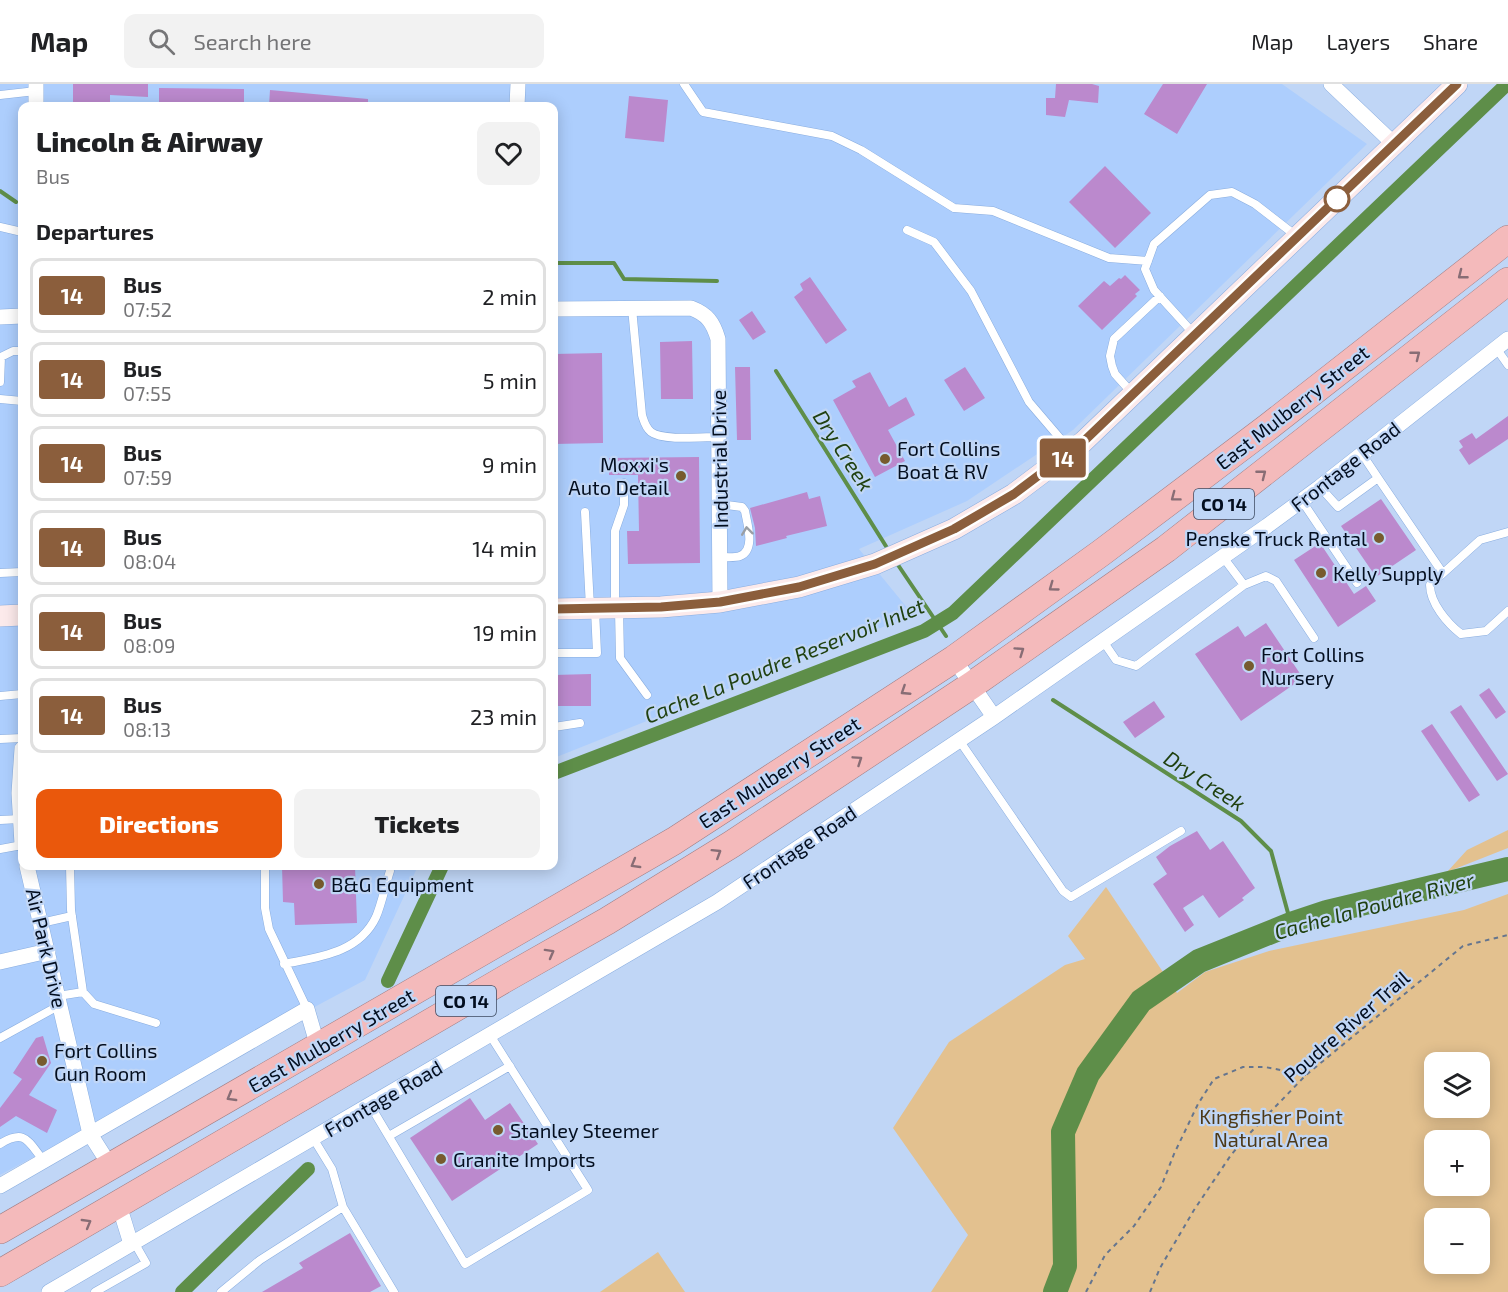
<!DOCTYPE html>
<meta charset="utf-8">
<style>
:root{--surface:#fff;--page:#f2f2f2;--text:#202124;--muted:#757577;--line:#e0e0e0;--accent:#ea580c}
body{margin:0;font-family:"Exo 2",sans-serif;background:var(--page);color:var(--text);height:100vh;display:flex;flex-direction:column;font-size:22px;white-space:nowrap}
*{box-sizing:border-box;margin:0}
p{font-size:20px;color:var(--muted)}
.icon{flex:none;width:33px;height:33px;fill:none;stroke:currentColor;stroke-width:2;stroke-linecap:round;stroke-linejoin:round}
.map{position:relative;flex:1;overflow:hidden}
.drawer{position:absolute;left:18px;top:18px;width:540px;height:768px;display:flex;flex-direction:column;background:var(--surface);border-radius:12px;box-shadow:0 3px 15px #0003}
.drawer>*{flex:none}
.badge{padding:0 12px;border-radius:4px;font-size:21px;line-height:39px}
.controls{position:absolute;left:1424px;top:968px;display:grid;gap:12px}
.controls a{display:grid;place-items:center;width:66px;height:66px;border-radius:12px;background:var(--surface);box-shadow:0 3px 15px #0003;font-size:30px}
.map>.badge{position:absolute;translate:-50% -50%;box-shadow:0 0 0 3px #fff}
h2{padding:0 18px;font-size:22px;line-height:54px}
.round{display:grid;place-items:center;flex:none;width:63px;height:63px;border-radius:12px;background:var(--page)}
.summary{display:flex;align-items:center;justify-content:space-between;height:102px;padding:0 18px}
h1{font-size:28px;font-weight:800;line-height:45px}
.cta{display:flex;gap:12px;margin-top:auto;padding:12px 18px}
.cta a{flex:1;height:69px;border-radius:12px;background:var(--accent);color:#fff;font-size:24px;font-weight:800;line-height:69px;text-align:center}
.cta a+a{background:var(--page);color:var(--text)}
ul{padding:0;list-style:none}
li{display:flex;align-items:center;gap:18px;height:75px;margin:0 12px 9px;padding:0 6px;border:3px solid var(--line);border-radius:12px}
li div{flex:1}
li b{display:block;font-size:22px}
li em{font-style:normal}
li .badge{min-width:66px;font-weight:700;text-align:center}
header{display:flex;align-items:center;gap:36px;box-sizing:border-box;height:84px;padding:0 30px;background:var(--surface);border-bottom:2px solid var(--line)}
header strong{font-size:28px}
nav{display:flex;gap:33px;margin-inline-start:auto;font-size:21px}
.search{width:420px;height:54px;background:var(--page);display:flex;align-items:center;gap:15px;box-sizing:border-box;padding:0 21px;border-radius:12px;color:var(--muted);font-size:22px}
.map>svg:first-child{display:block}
.built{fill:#adcefd}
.green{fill:#e3c18f;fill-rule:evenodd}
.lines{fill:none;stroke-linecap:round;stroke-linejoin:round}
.stream{stroke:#5e8e49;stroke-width:4}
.canal{stroke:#5e8e49;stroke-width:14}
.river{stroke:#5e8e49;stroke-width:24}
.building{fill:#bb89cd}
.lane-casing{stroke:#89addf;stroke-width:9}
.street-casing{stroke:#89addf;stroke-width:16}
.secondary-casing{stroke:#89addf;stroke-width:22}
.highway-casing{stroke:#a07e84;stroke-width:28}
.path{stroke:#65758e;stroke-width:2;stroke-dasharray:4.5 4.5;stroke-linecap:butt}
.lane{stroke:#fff;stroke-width:8}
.street{stroke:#fff;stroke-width:15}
.secondary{stroke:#fceaeb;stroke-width:21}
.highway{stroke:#f4babb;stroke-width:27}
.oneway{stroke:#886d75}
.oneway2{stroke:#9a9fa5}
.line-casing{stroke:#fff;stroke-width:14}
.line{stroke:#8b5e3c;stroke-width:9}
.stop-dot{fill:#fff;stroke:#8b5e3c;stroke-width:3}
.poi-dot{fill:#775b2e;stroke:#c0d6f6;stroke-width:2}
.labels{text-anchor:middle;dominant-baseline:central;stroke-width:4.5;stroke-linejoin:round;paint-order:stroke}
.shield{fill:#c0d6f6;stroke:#3c4a60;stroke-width:1.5}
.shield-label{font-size:18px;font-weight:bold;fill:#030e1f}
.street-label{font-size:20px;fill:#030e1f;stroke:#c0d6f6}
.poi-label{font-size:20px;fill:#030e1f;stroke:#c0d6f6;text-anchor:start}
.park-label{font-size:20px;fill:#4d3917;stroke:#c0d6f6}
.water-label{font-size:21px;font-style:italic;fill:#204110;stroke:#c0d6f6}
</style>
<header>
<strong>Map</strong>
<div class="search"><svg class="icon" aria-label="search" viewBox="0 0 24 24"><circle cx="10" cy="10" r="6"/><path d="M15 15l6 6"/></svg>Search here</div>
<nav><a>Map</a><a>Layers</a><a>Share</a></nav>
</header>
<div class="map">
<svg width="1508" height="1208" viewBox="0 0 1508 1208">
<rect width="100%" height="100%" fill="#c0d6f6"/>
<!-- built -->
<path class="built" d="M0 0H1282L1367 60 1073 346 967 417 859 465 913 531 554 674V22H22V782H418L365 896 0 1091Z"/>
<!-- green -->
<path class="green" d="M1508 746V764L1447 788 1467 766Z
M1106 803 1177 909 1205 888 1269 867 1464 826 1508 810V1208H931L968 1151 893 1044 949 958 1065 881 1085 875 1068 852ZM1434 978H1479V1023H1434ZM1434 1056H1479V1101H1434ZM1434 1134H1479V1179H1434Z
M658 1168 685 1208H600Z"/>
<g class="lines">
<!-- stream -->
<path class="stream" d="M0 107 16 118
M554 179H614L624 195 717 197
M776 287 889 467
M896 478 946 552
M1053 616 1241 737 1271 767 1291 840"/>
<!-- canal -->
<path class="canal" d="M554 689 924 547 953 529 1507 0
M388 897 442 782
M182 1208 308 1085"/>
<!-- river -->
<path class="river" d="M1055 1208 1065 1182 1063 1048 1088 990 1141 917 1199 877 1291 840 1327 828 1508 785"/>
</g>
<!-- building -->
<path class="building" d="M73 0H148V13L110 11V22H73Z
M1056 0H1092L1099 2 1098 19 1069 16 1065 33 1046 31V14H1055Z
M1163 0H1207L1177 50 1144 30Z
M159 4 244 5V21L159 20Z
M270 6 368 15V22H269Z
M629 12 668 16 664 58 625 54Z
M1105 82 1151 129 1115 164 1069 118Z
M1125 191 1140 206 1135 210 1137 212 1102 246 1078 222 1104 197 1110 202 1119 194 1121 195Z
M810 193 847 246 826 260 794 213 803 206 800 200Z
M752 227 766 248 753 256 739 236Z
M692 257 693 315H661L660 258Z
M602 269 603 359 554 360V270Z
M735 283H750L751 356H737Z
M965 283 985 314 964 327 944 296Z
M870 288 889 323 906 313 915 331 888 346 905 377 875 393 833 316 856 303 852 297Z
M1508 332V355L1469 381 1459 366 1463 363 1459 357 1472 349 1476 355Z
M699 373 700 479 628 480 627 447H639L638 391H609V374Z
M807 408 809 415 820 412 827 442 786 452 787 454 756 462 755 444 750 424Z
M1381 415 1416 466 1376 493 1341 442Z
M1320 459 1354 510 1366 502 1376 517 1338 543 1294 476Z
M1266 539 1303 594 1241 637 1195 570 1238 542 1245 553Z
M591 590V622H554V591Z
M1489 604 1506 628 1496 635 1479 611Z
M1154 617 1165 633 1135 654 1123 638Z
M1461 621 1508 690 1497 697 1450 628Z
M1432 640 1480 711 1469 718 1421 647Z
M1197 747 1210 766 1223 757 1255 804 1242 814 1244 816 1219 834 1203 811 1183 824 1194 841 1185 848 1153 800 1167 790 1156 773 1170 762Z
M282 782H355L357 839 295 841 294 819 283 818Z
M43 952 51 979 29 1011 57 1026 47 1049 16 1032 0 1043V1024L22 995 13 989 36 954Z
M470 1014 485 1036 510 1019 538 1060 452 1117 410 1054Z
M350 1149 381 1202 370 1208H262L303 1184 299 1179Z"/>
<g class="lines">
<defs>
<path id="lane" d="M684 0 703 28 832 52 861 66 954 124 993 127 1109 174 1148 177
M0 11 36 7
M0 143 22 148
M907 146 934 158 971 207 1029 318 1070 366
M632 224 642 331C644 337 645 343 651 348 662 357 703 353 719 353
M1194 250 1154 206 1145 185 1154 160 1210 111 1232 108 1255 120 1295 151
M1496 264 1508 281
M0 298 1 273 13 267H22
M1132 309 1115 290 1112 282 1110 272 1114 255 1160 212
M0 315 22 317
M1378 394 1442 488
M1320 403 1338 423 1378 394 1362 370
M1302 417 1357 499
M719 420 742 423 745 427C747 439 756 466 740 472 735 474 725 473 720 473
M585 428 590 523
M1508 448 1480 456 1430 501C1430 519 1447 539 1461 550L1486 547 1508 527
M1223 473 1244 501
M0 489 22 488
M615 522V447L624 421V399
M619 525 620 574 647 611
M1103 557 1116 576 1136 582 1244 501 1266 492 1276 497 1314 554
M554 569H597L595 526
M0 612 22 610
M554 643 580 639
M0 655 22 654
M959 656 1063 807 1071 813 1181 747
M0 736 20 735
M0 765 22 761
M70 782 71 826 83 908 94 920 156 939
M265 782V824L269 845 307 925
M41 839 72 832
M284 880C319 873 359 869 376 833 382 819 385 802 390 787L389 782
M58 912 83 908
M0 954 60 921
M370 1021 465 1180 588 1106 490 951
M389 1052 510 982
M313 1054 332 1085 343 1123 394 1208
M0 1060C26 1044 28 1058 44 1077
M95 1208 146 1179 134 1158
M221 1208 260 1176 343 1123"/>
<path id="street" d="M36 0V22
M1331 0 1394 60
M517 22 518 0
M554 225 691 224C707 230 713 238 718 255L720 518
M0 233 22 232
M954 575 994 633
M22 665 19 709 22 760
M27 782 90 1050 111 1083
M0 878 48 867
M0 1102 307 925 318 963
M119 1121 131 1160
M49 1208 717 818 994 633 1267 442 1320 403 1508 255"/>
<path id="secondary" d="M554 525 661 523 720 518 799 503 875 480 954 445 1014 410 1083 358 1457 0
M0 532 22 531"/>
<path id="highway" d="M0 1146 674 757 954 575 1101 469 1268 343 1508 155
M0 1189 510 892 607 837 732 760 972 601 1166 465 1508 197"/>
</defs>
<!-- lane casing -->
<use href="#lane" class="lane-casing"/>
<!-- street casing -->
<use href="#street" class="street-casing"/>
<!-- secondary casing -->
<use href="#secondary" class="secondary-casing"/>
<!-- highway casing -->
<use href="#highway" class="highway-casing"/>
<!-- path -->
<path class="path" d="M1086 1208 1105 1171 1134 1142 1161 1103 1174 1070 1198 1020 1214 995 1243 983H1265L1306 991
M1150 1208 1160 1184 1194 1126 1231 1071 1249 1050 1306 991 1463 862 1508 851"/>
<!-- lane -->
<use href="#lane" class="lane"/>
<!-- street -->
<use href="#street" class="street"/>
<!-- secondary -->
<use href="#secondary" class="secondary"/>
<!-- highway -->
<use href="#highway" class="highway"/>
</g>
<!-- one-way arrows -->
<defs><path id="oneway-chevron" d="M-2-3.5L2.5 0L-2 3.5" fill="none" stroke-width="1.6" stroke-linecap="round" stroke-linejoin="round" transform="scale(1.5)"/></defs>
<g class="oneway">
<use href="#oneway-chevron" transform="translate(1462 191) rotate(142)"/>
<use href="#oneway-chevron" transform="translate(1416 271) rotate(-38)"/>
<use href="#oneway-chevron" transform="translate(1262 390) rotate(-38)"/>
<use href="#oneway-chevron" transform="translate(1175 413) rotate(143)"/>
<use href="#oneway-chevron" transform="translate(1053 503) rotate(144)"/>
<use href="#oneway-chevron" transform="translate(1020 567) rotate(-35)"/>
<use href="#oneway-chevron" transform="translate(905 607) rotate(147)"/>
<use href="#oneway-chevron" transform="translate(858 676) rotate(-34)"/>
<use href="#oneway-chevron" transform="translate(717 769) rotate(-32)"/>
<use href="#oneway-chevron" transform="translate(635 780) rotate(150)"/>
<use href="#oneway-chevron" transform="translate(550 869) rotate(-29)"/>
<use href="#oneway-chevron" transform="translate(231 1013) rotate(150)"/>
<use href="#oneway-chevron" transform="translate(87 1139) rotate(-30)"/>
</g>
<use class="oneway2" href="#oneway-chevron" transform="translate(747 447) rotate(-97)"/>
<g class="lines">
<defs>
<path id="line" d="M554 525 661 523 720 518 799 503 875 480 954 445 1014 410 1083 358 1457 0"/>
</defs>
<!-- line casing -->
<use href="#line" class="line-casing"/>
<!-- line -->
<use href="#line" class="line"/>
</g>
<!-- markers -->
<circle class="stop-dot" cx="1337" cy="115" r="12"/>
<g class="poi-dot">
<circle cx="885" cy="375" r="6"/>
<circle cx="681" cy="392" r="6"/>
<circle cx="1379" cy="454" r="6"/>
<circle cx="1321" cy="489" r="6"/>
<circle cx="1249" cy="582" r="6"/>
<circle cx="319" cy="800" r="6"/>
<circle cx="42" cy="977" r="6"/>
<circle cx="498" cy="1046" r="6"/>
<circle cx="441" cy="1075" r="6"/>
</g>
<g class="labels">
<!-- shield labels -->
<g class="shield">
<rect x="1194" y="405" width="60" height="30" rx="4.5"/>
<rect x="436" y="902" width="60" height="30" rx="4.5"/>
</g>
<g class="shield-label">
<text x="1224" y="420">CO 14</text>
<text x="466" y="917">CO 14</text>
</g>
<!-- street labels -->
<g class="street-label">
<text transform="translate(1292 323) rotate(-38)">East Mulberry Street</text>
<text transform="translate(719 375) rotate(-91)">Industrial Drive</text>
<text transform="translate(1345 382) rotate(-38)">Frontage Road</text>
<text transform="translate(779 688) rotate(-33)">East Mulberry Street</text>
<text transform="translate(799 763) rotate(-34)">Frontage Road</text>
<text transform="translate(47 864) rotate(77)">Air Park Drive</text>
<text transform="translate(1346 942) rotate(-41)">Poudre River Trail</text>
<text transform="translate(331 956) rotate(-30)">East Mulberry Street</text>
<text transform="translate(383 1014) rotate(-30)">Frontage Road</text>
</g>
<!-- poi labels -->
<g class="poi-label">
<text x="897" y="364">Fort Collins<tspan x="897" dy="23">Boat &amp; RV</tspan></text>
<text x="669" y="380" text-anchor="end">Moxxi's<tspan x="669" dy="23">Auto Detail</tspan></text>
<text x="1367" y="454" text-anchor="end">Penske Truck Rental</text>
<text x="1333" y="489">Kelly Supply</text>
<text x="1261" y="570">Fort Collins<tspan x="1261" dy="23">Nursery</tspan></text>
<text x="331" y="800">B&amp;G Equipment</text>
<text x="54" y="966">Fort Collins<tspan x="54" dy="23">Gun Room</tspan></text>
<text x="510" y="1046">Stanley Steemer</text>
<text x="453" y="1075">Granite Imports</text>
</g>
<!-- park labels -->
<g class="park-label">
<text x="1271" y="1032">Kingfisher Point<tspan x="1271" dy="23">Natural Area</tspan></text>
</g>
<!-- water labels -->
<g class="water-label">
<text transform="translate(844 366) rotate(57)">Dry Creek</text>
<text transform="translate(784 576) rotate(-22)">Cache La Poudre Reservoir Inlet</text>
<text transform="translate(1205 696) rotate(33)">Dry Creek</text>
<text transform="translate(1374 821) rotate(-15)">Cache la Poudre River</text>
</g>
</g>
</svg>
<div class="controls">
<a><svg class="icon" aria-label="layers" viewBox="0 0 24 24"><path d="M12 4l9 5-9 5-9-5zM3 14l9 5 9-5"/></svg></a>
<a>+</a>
<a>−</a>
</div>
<b class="badge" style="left:1063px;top:374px;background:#8b5e3c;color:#fff">14</b>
<section class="drawer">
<div class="summary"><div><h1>Lincoln &amp; Airway</h1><p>Bus</p></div><a class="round"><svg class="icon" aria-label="heart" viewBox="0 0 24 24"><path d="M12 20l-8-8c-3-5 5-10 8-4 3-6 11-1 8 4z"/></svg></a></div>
<h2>Departures</h2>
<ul>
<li><span class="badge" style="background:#8b5e3c;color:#fff">14</span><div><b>Bus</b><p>07:52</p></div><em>2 min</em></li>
<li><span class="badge" style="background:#8b5e3c;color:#fff">14</span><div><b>Bus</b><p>07:55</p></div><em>5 min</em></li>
<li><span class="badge" style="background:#8b5e3c;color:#fff">14</span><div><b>Bus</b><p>07:59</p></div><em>9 min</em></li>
<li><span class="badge" style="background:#8b5e3c;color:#fff">14</span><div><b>Bus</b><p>08:04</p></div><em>14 min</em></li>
<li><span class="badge" style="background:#8b5e3c;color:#fff">14</span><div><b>Bus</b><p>08:09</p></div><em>19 min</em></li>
<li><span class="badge" style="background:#8b5e3c;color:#fff">14</span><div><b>Bus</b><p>08:13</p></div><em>23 min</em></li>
</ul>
<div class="cta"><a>Directions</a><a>Tickets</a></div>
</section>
</div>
